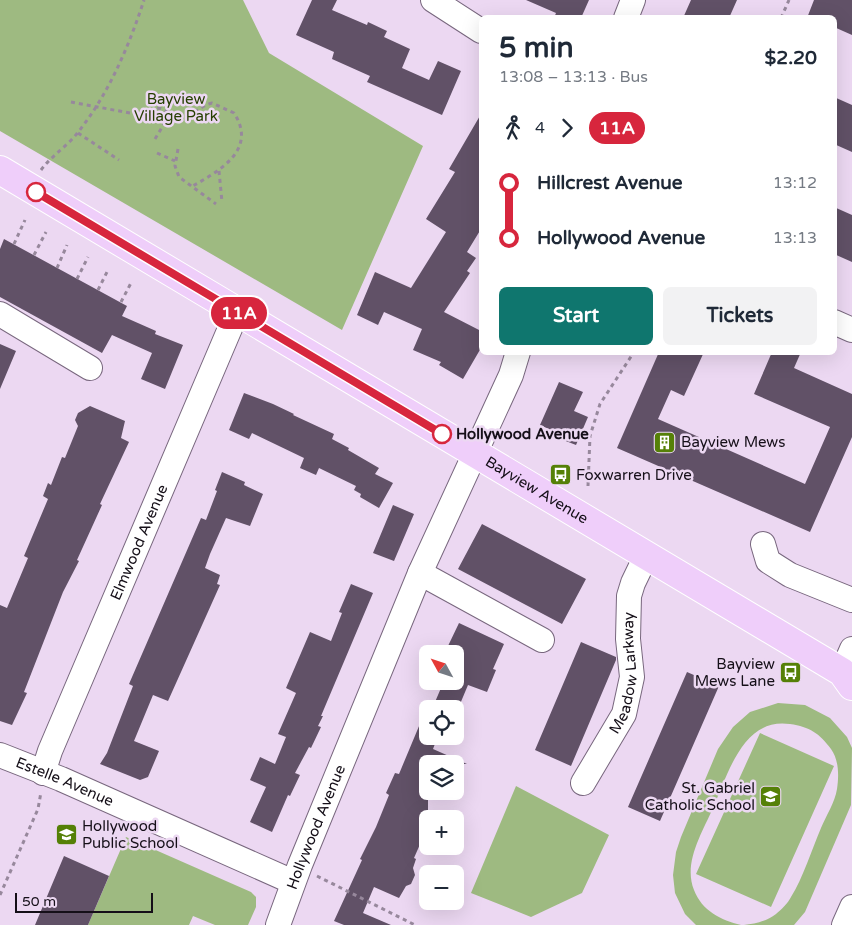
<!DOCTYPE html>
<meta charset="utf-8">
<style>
:root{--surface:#fff;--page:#f2f2f3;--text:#1f2937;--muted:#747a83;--accent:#0f766e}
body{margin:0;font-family:"Varela Round",sans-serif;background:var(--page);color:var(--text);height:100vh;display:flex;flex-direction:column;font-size:19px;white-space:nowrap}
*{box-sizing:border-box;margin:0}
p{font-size:16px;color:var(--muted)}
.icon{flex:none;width:28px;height:28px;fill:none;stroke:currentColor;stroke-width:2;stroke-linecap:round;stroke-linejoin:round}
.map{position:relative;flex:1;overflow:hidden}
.side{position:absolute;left:479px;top:15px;width:358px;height:340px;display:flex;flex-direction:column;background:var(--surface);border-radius:8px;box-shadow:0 5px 20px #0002}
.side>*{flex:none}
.badge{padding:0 10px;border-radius:16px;font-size:18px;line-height:32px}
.needle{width:32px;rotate:310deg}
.tools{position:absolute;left:419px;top:645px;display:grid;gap:10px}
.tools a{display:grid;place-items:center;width:45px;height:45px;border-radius:8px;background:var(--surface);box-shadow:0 5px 20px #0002;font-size:25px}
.scale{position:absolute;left:15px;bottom:12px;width:138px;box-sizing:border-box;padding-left:5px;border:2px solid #150f18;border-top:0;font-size:14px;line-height:18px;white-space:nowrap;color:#150f18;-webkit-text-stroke:4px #ecd8f2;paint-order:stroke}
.map>.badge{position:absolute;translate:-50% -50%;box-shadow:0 0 0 2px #fff}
.legs{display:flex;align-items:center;gap:8px;height:55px;padding:0 20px;font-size:16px}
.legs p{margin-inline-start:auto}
.summary{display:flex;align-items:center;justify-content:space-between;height:85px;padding:0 20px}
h1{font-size:28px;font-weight:700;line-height:38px}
.primary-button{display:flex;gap:10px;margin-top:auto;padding:10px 20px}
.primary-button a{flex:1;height:58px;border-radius:8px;background:var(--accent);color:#fff;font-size:20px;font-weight:700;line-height:58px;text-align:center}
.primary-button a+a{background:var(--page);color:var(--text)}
ul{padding:0 20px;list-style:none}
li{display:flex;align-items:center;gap:18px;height:55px;font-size:19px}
li i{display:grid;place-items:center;width:8px;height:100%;margin:0 6px;background:currentColor}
li i::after{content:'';width:12px;height:12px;margin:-6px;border:4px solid;border-radius:50%;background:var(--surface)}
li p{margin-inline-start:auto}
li:first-child i{background:linear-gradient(#0000 50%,currentColor 0)}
li:last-child i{background:linear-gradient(currentColor 50%,#0000 0)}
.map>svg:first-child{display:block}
.green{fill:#9eba81}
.building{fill:#615167}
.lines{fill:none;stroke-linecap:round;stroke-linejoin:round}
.minor-casing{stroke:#78677e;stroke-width:26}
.major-casing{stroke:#fff;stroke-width:30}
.path{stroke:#97889c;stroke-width:3;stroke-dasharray:4 4;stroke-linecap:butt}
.minor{stroke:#fff;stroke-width:24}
.major{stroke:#efcefa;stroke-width:28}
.line-1-casing{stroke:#fff;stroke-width:11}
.line-1{stroke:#d7263d;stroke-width:8}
.stop-1-dot{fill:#fff;stroke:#d7263d;stroke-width:2.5}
.labels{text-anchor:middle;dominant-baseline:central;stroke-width:5;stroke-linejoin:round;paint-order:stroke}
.park-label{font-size:15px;fill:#263f00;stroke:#ecd8f2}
.stop-label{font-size:15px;font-weight:bold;fill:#150f18;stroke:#ecd8f2;text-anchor:start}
.poi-label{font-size:15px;fill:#150f18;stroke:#ecd8f2;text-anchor:start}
.street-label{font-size:15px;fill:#150f18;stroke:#ecd8f2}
</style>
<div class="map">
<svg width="852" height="925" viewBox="0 0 852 925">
<rect width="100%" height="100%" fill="#ecd8f2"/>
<!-- green -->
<path class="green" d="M0 0H243L269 53 423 146 342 330 0 131Z
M778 703 805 705 830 718 847 737 852 748 851 805 805 912 794 925H744C755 924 767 921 776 914 781 910 788 903 791 897 803 878 812 849 821 828 826 816 835 802 837 789 839 776 839 760 831 749 819 733 810 727 790 724 743 717 728 774 713 808 702 833 683 863 694 890 702 911 721 920 741 925H696L685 914 675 893 673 875 676 852 681 837 718 749 733 727 750 712Z
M760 733 834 766 771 907 696 874Z
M516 786 609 835 582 893 531 917 471 893Z
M126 837 251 892 256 897V907L248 925H215L193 916 189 925H88Z"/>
<!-- building -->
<path class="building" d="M312 0H337L332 10 367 25 368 22 387 31 384 37 410 49 402 68 429 80 438 61 461 71 442 115 367 82 370 76 332 59 334 52 296 35Z
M526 0H589L581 18H554L556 13Z
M691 0H737L729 18H683Z
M814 0H852V35L834 27V18H807Z
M834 97 852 105V152L834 144Z
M481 114V229L467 252 476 258 467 271 470 273 444 312 481 331V348L463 379 439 365 441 362 413 350 422 329 384 312 378 325 357 315 375 272 411 288 446 232 426 219 455 172 449 169Z
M834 207 852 215V262L834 254Z
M4 239 127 306 122 316 156 331 155 334 183 345 165 389 141 379 152 353 112 335 102 353 0 297V249Z
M0 344 16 351 0 389Z
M659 352H704L684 396 671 390 658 419 805 484 830 427 754 394 772 352H801L794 368 852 394V437L810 532 617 448Z
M559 382 583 392 574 411 588 417 576 445 558 438 560 434 540 425Z
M244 393 273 404 294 414 293 415 334 434 332 439 349 448 348 450 379 468 375 474 393 483 379 508 360 497 361 494 354 490 356 486 319 468 316 475 300 468 304 458 252 433 249 439 229 430Z
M90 406 125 421 121 438 129 442 100 504 102 505 77 560 79 561 63 592 24 692 27 693 12 725 0 721V605L7 608 28 558 24 556 48 499 43 496 48 483 51 485 62 457 65 458 78 426 75 420 78 413Z
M222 472 245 482 244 485 263 494 250 526 226 518 210 554 205 568 220 575 217 584 220 585 168 701 153 695 134 741 159 751 148 777 140 780 100 764 107 753 133 686 129 684 201 518 206 520 217 491 215 490Z
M393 505 414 514 394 561 373 553Z
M482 524 586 579 562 624 458 569Z
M351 584 373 593 321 716H323L318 726 321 727 311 748 309 747 295 773 300 775 290 796 288 795 272 832 250 822 266 787 250 780 260 757 275 764 286 737 278 734 296 693 286 688 310 632 331 641 342 613 339 612Z
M459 623 504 644 493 669 496 670 487 692 468 685 455 716V706L454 709H432L444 681H455V654H449L451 648 448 646Z
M581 642 616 657V660L571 766 535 750Z
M687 672 719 686 660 821 628 807Z
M427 707 428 736H438L433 749 467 764H428V826L414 858 416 859 413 868 415 875 411 884 406 886 399 898 374 887 363 913 391 925H344L334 921 362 860 360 859 376 827 389 795 386 793 395 773 399 774Z
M64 856 109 876 88 925H35Z"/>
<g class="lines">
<defs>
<g id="minor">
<path d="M433 0 481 31"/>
<path d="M626 18 633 0"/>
<path d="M0 314 90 368"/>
<path d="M834 322 852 330"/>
<path d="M763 544 768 561 790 575 852 600"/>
<path d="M420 573 542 640"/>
<path d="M842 672 852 649"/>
<path id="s1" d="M0 755 61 779 293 882"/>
<path id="s2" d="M43 773 50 751 237 312"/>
<path id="s3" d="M583 783 624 714 632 677 628 639 629 596 633 583 646 556"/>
<path id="s4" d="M278 925 300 865 420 573 511 375 518 352"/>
<path d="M844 925 852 907"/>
</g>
<g id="major">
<path id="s5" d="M0 170 842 672 852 686"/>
</g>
</defs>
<!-- minor casing -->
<use href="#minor" class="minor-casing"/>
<!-- major casing -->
<use href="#major" class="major-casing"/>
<!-- path -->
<path class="path" d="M781 18 789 0
M71 102 135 114 159 108C166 110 170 115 178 116 192 118 199 106 212 103L234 113C258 150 219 171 191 187
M78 133 119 160
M155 139 170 114
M178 149 175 166 179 177 216 204
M157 153 175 161
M41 170C52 155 68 146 79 131 109 93 129 46 144 0
M219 171 222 202
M14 244 25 220
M34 255 46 232
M57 268 67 245
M77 279 88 257
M98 290 108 270
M121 302 131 283
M588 486 590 436 600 404 634 352
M317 876 415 925
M0 895 38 809 41 792"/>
<!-- minor -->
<use href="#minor" class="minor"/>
<!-- major -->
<use href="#major" class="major"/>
</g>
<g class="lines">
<defs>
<path id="line-1" d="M36 192 442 434"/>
</defs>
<!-- line-1 casing -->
<use href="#line-1" class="line-1-casing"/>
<!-- line-1 -->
<use href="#line-1" class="line-1"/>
</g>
<!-- icons -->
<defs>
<symbol id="building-square" viewBox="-11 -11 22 22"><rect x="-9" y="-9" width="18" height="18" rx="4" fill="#558007" stroke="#ecd8f2"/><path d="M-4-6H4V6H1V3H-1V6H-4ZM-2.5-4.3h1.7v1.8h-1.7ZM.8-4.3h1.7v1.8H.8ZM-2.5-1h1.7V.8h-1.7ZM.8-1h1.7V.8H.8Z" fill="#fff"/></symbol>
<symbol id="bus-square" viewBox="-11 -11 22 22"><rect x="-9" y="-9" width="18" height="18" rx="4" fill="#558007" stroke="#ecd8f2"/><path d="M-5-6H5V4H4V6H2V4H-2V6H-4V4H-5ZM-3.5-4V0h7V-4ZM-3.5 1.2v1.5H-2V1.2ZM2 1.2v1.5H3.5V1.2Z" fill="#fff"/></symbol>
<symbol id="school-square" viewBox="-11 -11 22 22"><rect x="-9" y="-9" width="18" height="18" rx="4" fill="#558007" stroke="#ecd8f2"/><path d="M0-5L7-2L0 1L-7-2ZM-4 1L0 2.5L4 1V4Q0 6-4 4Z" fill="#fff"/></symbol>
</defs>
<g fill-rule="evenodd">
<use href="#building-square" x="652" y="430" width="25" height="25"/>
<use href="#bus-square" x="548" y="462" width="25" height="25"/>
<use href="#bus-square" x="778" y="660" width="25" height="25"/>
<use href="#school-square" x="758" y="784" width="25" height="25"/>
<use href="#school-square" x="54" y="822" width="25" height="25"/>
</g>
<!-- markers -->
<g class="stop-1-dot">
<circle cx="36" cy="192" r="9"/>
<circle cx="442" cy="434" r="9"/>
</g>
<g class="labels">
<!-- park labels -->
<g class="park-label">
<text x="176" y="99">Bayview<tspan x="176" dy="17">Village Park</tspan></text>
</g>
<!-- stop labels -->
<g class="stop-label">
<text x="456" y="434">Hollywood Avenue</text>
</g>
<!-- poi labels -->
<g class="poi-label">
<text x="681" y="442">Bayview Mews</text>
<text x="576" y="475">Foxwarren Drive</text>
<text x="775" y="664" text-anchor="end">Bayview<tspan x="775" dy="17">Mews Lane</tspan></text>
<text x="755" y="788" text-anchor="end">St. Gabriel<tspan x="755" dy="17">Catholic School</tspan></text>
<text x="82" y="826">Hollywood<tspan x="82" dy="17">Public School</tspan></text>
</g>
<!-- street labels -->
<g class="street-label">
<text stroke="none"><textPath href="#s5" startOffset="625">Bayview Avenue</textPath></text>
<text stroke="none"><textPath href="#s2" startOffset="250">Elmwood Avenue</textPath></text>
<text stroke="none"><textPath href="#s3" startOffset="121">Meadow Larkway</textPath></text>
<text stroke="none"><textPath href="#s1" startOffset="70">Estelle Avenue</textPath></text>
<text stroke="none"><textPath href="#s4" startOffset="105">Hollywood Avenue</textPath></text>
</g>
</g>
</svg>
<div class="tools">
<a><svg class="needle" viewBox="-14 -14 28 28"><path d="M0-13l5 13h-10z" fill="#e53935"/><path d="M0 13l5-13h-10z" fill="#747a83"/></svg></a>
<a><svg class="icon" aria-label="locate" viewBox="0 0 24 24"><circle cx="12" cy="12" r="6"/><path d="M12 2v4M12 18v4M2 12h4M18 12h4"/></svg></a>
<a><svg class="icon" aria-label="layers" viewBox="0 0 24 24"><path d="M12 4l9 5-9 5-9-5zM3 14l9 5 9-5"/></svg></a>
<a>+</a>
<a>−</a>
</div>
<div class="scale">50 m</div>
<b class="badge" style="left:239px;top:313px;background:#d7263d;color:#fff">11A</b>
<section class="side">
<div class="summary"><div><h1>5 min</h1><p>13:08 – 13:13 · Bus</p></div><b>$2.20</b></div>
<div class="legs"><svg class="icon" aria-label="walk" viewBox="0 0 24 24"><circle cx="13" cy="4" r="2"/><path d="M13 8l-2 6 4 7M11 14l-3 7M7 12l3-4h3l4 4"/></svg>4<svg class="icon" aria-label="forward" viewBox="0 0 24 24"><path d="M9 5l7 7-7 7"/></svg><b class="badge" style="background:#d7263d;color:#fff">11A</b></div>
<ul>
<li><i style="color:#d7263d"></i><b>Hillcrest Avenue</b><p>13:12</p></li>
<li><i style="color:#d7263d"></i><b>Hollywood Avenue</b><p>13:13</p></li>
</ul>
<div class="primary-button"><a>Start</a><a>Tickets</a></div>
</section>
</div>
